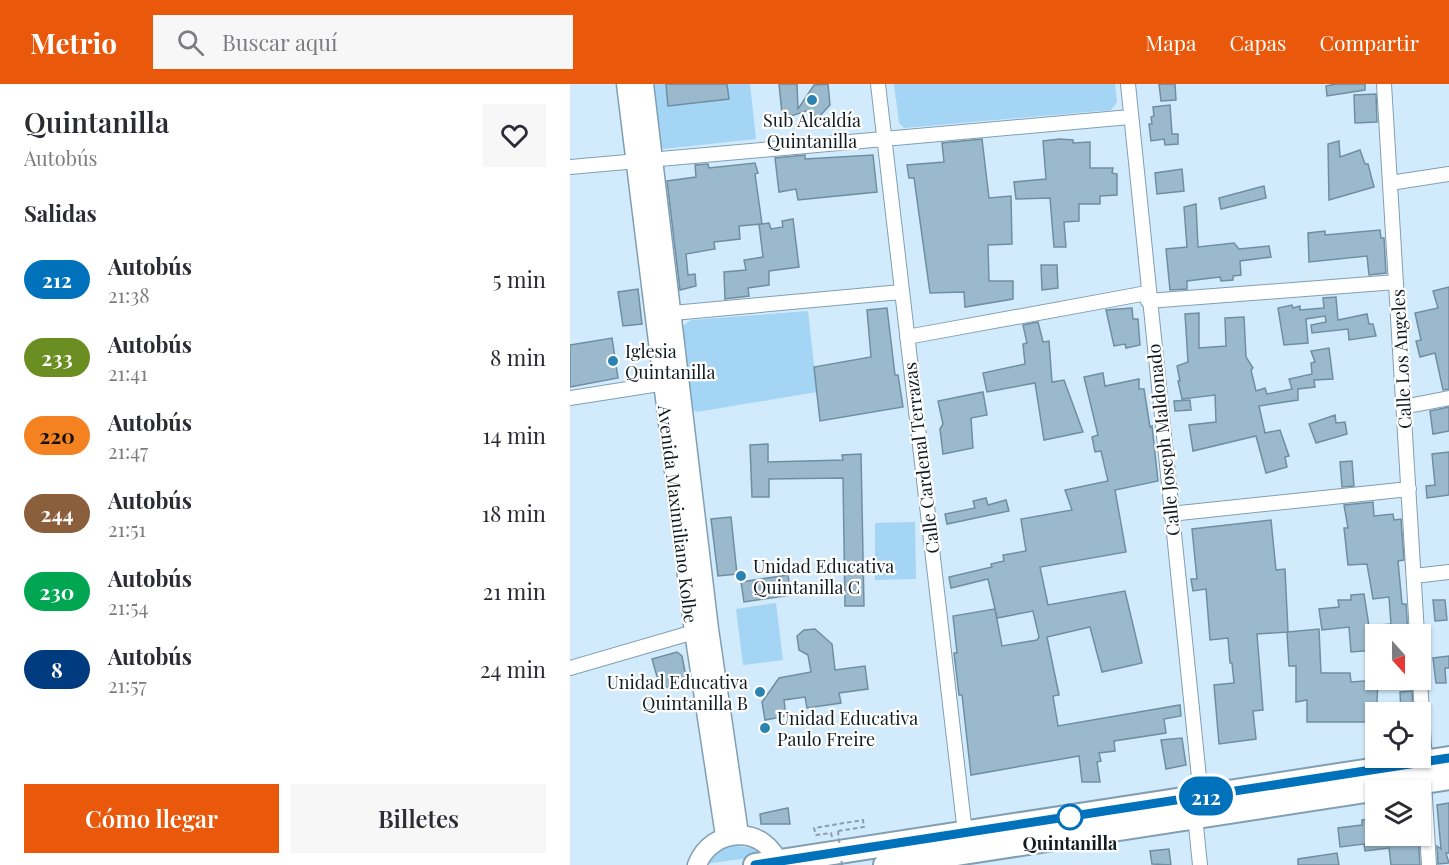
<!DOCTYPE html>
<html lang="es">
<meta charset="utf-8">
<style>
:root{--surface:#fff;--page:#f7f7f7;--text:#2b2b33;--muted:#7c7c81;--accent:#ea580c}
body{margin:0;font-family:"Playfair Display",serif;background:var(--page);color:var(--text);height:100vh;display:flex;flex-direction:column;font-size:22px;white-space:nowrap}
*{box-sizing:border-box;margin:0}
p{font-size:20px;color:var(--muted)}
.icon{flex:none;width:33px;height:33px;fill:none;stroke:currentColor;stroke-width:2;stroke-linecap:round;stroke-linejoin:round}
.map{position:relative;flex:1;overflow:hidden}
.drawer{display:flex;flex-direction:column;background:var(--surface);width:570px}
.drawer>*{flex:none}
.badge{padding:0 12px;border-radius:20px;font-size:21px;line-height:39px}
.needle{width:39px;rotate:159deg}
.fabs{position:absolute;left:795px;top:540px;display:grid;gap:12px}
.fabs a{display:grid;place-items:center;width:66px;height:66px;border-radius:0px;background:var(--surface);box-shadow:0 2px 4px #0004;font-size:30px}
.map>.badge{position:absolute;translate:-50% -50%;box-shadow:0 0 0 3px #fff}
h2{padding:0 24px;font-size:22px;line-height:54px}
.round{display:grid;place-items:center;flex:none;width:63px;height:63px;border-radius:0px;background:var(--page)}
.head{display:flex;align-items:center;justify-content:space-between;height:102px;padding:0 24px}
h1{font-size:28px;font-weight:600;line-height:45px}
.primary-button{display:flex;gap:12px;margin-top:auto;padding:12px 24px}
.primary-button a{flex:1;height:69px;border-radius:0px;background:var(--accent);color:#fff;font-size:24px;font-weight:600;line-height:69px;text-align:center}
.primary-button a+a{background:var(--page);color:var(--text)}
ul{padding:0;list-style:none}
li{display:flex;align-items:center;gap:18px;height:78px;padding:0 24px}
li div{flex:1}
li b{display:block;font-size:22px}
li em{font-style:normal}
li .badge{min-width:66px;font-weight:700;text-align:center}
header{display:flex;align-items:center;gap:36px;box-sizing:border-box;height:84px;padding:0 30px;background:var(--accent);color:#fff}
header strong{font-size:28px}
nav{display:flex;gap:33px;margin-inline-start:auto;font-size:21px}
.search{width:420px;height:54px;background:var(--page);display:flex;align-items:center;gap:15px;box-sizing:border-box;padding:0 21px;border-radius:0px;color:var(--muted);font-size:22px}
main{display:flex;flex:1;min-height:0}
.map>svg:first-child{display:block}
.green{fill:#a4d5f5}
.building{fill:#9ab9cc;stroke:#708ea1;stroke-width:1.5;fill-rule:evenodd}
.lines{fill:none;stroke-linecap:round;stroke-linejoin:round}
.minor-casing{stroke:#819fb2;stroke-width:16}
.secondary-casing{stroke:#819fb2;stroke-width:21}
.trunk-casing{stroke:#819fb2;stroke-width:26}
.path{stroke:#8a9eab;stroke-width:2;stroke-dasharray:4.5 3;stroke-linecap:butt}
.minor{stroke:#fff;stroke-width:14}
.secondary{stroke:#fff;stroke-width:18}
.trunk{stroke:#fff;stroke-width:22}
.path-bridge{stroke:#8a9eab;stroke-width:2;stroke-dasharray:4.5 3;stroke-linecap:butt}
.line-casing{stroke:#fff;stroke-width:14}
.line{stroke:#0072bc;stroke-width:9}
.poi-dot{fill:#2b83b2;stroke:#fff;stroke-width:2}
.stop-dot{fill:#fff;stroke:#0072bc;stroke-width:3}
.labels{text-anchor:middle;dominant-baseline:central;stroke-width:4.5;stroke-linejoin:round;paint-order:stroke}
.poi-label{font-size:18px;fill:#101b22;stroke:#fff;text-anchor:start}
.street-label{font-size:18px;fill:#101b22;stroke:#fff}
.stop-label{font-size:18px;font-weight:bold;fill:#101b22;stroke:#fff}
</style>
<header>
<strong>Metrio</strong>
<div class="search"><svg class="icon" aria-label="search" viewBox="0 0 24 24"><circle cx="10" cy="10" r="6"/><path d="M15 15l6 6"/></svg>Buscar aquí</div>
<nav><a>Mapa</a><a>Capas</a><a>Compartir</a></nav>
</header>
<main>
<section class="drawer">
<div class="head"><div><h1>Quintanilla</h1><p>Autobús</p></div><a class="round"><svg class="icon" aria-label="heart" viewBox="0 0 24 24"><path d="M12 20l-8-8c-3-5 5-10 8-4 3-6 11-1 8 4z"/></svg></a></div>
<h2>Salidas</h2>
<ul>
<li><span class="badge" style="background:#0072bc;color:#fff">212</span><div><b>Autobús</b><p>21:38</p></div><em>5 min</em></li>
<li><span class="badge" style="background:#6b8e23;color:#fff">233</span><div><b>Autobús</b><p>21:41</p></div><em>8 min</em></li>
<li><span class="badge" style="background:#f58220;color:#111">220</span><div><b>Autobús</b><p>21:47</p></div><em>14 min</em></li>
<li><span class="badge" style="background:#8b5e3c;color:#fff">244</span><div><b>Autobús</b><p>21:51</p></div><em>18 min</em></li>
<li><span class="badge" style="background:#00a651;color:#fff">230</span><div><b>Autobús</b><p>21:54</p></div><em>21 min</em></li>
<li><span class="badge" style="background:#003b80;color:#fff">8</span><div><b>Autobús</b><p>21:57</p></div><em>24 min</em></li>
</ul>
<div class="primary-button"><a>Cómo llegar</a><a>Billetes</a></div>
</section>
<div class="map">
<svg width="879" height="781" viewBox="0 0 879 781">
<rect width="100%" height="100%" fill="#d2ebfc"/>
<!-- green -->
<path class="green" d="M79 0H180L186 55 93 65 84 58Z
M324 0H545L547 18 541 26 334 44 329 39Z
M238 227 247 308 127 328 123 326 113 242 121 236Z
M345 438 346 495 305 496V439Z
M206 519 213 576 173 581 166 525Z
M161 761 183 764 193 772 135 780 151 765Z"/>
<!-- building -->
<path class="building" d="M96 0H157L159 15 98 22Z
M209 0H227L228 25 244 1 258 0 260 21 248 34 239 26 218 33 212 30Z
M589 0H605L606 16 591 17Z
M766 0H795V6L757 12 756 2Z
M806 10 807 38 785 39 784 11Z
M600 21 602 50H608V60L595 61 594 55 581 57 579 40H582L581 33 584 32 583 23Z
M412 55 419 114 441 112 442 160 418 161 419 197H443V215L395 223 394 208 360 209 344 94H339L337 81 374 78 372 59Z
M490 55 503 56V59L520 58V84H543L542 89 547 90V111L530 112V120H509V137L494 138 496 163H484L480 114 446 115 444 98 476 95 473 57Z
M769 57 770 73 790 66 795 80H798L804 103 759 116 758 60Z
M235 71V75L303 71 307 108 228 116 226 105 209 108 205 74Z
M185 79 188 89 185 90 192 140 199 139 201 145 213 143 212 137 223 135 229 183 199 187V201L178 204 179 212 155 215 154 188 176 186 174 176 193 173 189 140H192L169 142 170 155 144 158 145 165 116 170 118 191 125 190 126 202 110 206 97 97 126 93 125 81 138 80 139 84Z
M612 85 614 107 587 110 585 89Z
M694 102 696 114 651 125 649 114Z
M626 120 628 163 664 159 669 165 699 162 701 173 670 177 671 191 663 192V196L651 197 650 193 617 197V205L600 206 596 165 617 163 614 123Z
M810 146 811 154H814L816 189 799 191 797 172 739 178 738 149 755 147V151Z
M471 181H487L488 204 472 206Z
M879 203V305L873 306 865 269 850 273 846 257 851 256 845 229 868 224 863 207Z
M68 205 72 240 53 242 48 208Z
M766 213 768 236 797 230 799 240H803L806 252 779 256 778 245 742 249 741 241 756 238 755 232 736 235 738 259 714 261 708 224 722 221 723 224 730 222V226L754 224 753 214Z
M317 224 325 291H328L333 323 250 337 244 283 301 273 297 226Z
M562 224 563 235H568L570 261 556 264 555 260 544 262 536 226Z
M629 229V264L656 262 655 234 674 233 676 273 683 284 681 286 686 307 695 304 697 310 722 305 719 295 742 290 741 279 745 278 741 267 759 264 763 295 744 296 745 303 728 305V316L689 322 695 349 710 346 719 372 715 373 717 383 696 389 686 352 623 367 619 341 646 338 645 311 612 315 608 297H610L607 282 618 278 615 230Z
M468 238 473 258 479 257 482 298 494 296 513 348 474 356 465 299 417 308 413 289 455 280 453 260 457 259 453 241Z
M42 254 48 294 0 303V261Z
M533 289 535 302 569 295V305H574L580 343 582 342 588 397 545 406 556 468 470 483 478 521 555 507 572 579 532 588 520 543 477 553 489 611 483 612 488 642 610 621 611 632 594 635 596 649 544 657 545 667 529 669 531 677 527 678 530 698H512L509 672 401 691 392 611H389L384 569H387L383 532 425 525 418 495 381 504 379 493 422 483 421 480 434 477 433 471 456 467 451 435 502 426 495 406 538 397 531 367 525 368 522 353 528 351 514 293ZM425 525 427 534 463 527 469 553 467 556 432 562Z
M413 308 417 331 401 334 403 364 373 370 370 345 373 340 368 317Z
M620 316 621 326 605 327 604 317Z
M879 323V347L863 350 860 327Z
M765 331 766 339 775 338 777 350 746 359 739 340Z
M198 360V378L273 376 272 371 291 370 294 522H275L273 394 199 395V413H182L180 361Z
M879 368V411L857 414 856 402 865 401 862 370Z
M782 377 784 402 772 403 770 378Z
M416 414 418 421 436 416 439 427 377 440 375 430 405 424 403 417Z
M803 418 804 432 823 430 824 436 831 435 834 476 828 477 832 520H836L838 550H806V566L781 568 779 543 752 546 749 525 769 523 768 516H781V511L794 510 799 542 821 540 819 513 803 515 797 480 778 481 774 444H778L774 421Z
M161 433 167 490 148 492 141 435Z
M701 436 706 486 715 485 718 548 749 545 751 589H780L781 598 808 596 806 638H737V616L726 618V582H719L717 548 687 550 693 626 683 627 686 655 649 660 644 601 664 599 662 579H660L658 554 640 556 636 505 623 507 621 495H627L622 445Z
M218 491 221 511 174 518 171 498Z
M863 516H875L877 536 865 537Z
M245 545 262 560 265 586 295 582 298 605 269 609 271 619 237 624 235 613 214 616 216 632 195 636 192 618 209 594 241 588 238 571 229 566 227 552 234 546Z
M107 568 112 572 117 598 88 606 85 598 88 596 82 575Z
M879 572V584H875L876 599H866L863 574Z
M842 607 843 628H831L830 608Z
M612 654 616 681 596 685 591 656Z
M879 719V769H876L879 779 868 780 867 762 871 765 867 721Z
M218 724 220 740H191L190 730Z
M803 735 805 752H848L850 781H821L819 764 795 767 794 760 770 763 768 744 792 741V736Z
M599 765 601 781 582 780 580 767Z
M767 769 769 781H728V775Z"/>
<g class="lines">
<defs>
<path id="minor" d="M308 0 395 749
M558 0 631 713
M814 0 847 550
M0 83 560 33
M820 99 879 90
M578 217 826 198
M92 230 331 208
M337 253 577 209
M0 314 102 298
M833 323 879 314
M600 430 839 405
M844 492 879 488
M0 584 124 548
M850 596 855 678
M854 698 859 781
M625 732 630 781"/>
<path id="secondary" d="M56 0 124 548 155 752
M74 0 139 545 169 750
M127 781C141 743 196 740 209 781"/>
<path id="trunk" d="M185 781 879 674
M315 781 879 694"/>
</defs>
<!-- minor casing -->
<use href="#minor" class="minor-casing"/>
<!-- secondary casing -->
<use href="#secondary" class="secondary-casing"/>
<!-- trunk casing -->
<use href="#trunk" class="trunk-casing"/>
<!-- path -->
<path class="path" d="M262 753 261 749 246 751 244 744 293 736 294 743 268 747"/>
<!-- minor -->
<use href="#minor" class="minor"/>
<!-- secondary -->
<use href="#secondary" class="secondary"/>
<!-- trunk -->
<use href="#trunk" class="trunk"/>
<!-- path-bridge -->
<path class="path-bridge" d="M268 747 272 781"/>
</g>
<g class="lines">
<defs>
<path id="line" d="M185 781 879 674"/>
</defs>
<!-- line casing -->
<use href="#line" class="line-casing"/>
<!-- line -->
<use href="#line" class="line"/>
</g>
<!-- markers -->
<g class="poi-dot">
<circle cx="242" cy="16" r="6"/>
<circle cx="43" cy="277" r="6"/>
<circle cx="171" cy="492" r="6"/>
<circle cx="190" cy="608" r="6"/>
<circle cx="195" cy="644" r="6"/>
</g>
<circle class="stop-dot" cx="500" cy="733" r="12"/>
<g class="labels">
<!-- poi labels -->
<g class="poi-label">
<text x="242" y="36" text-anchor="middle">Sub Alcaldía<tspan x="242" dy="21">Quintanilla</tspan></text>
<text x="55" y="267">Iglesia<tspan x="55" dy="21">Quintanilla</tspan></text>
<text x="183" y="482">Unidad Educativa<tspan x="183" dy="21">Quintanilla C</tspan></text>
<text x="178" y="598" text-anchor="end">Unidad Educativa<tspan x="178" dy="21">Quintanilla B</tspan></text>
<text x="207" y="634">Unidad Educativa<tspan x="207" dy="21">Paulo Freire</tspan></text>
</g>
<!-- street labels -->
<g class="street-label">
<text transform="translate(831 275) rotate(-93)">Calle Los Angeles</text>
<text transform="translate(593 356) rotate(-96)">Calle Joseph Maldonado</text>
<text transform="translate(351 374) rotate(-97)">Calle Cardenal Terrazas</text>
<text transform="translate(108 430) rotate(83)">Avenida Maximiliano Kolbe</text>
</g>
<!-- stop labels -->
<g class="stop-label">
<text x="500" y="759">Quintanilla</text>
</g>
</g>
</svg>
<div class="fabs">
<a><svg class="needle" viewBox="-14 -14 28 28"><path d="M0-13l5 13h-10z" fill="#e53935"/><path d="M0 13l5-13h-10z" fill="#7c7c81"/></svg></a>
<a><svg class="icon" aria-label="locate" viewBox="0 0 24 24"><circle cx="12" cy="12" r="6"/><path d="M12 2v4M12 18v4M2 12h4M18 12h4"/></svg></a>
<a><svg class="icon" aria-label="layers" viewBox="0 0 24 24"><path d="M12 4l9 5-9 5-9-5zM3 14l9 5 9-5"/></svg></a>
</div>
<b class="badge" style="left:636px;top:712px;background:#0072bc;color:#fff">212</b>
</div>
</main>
